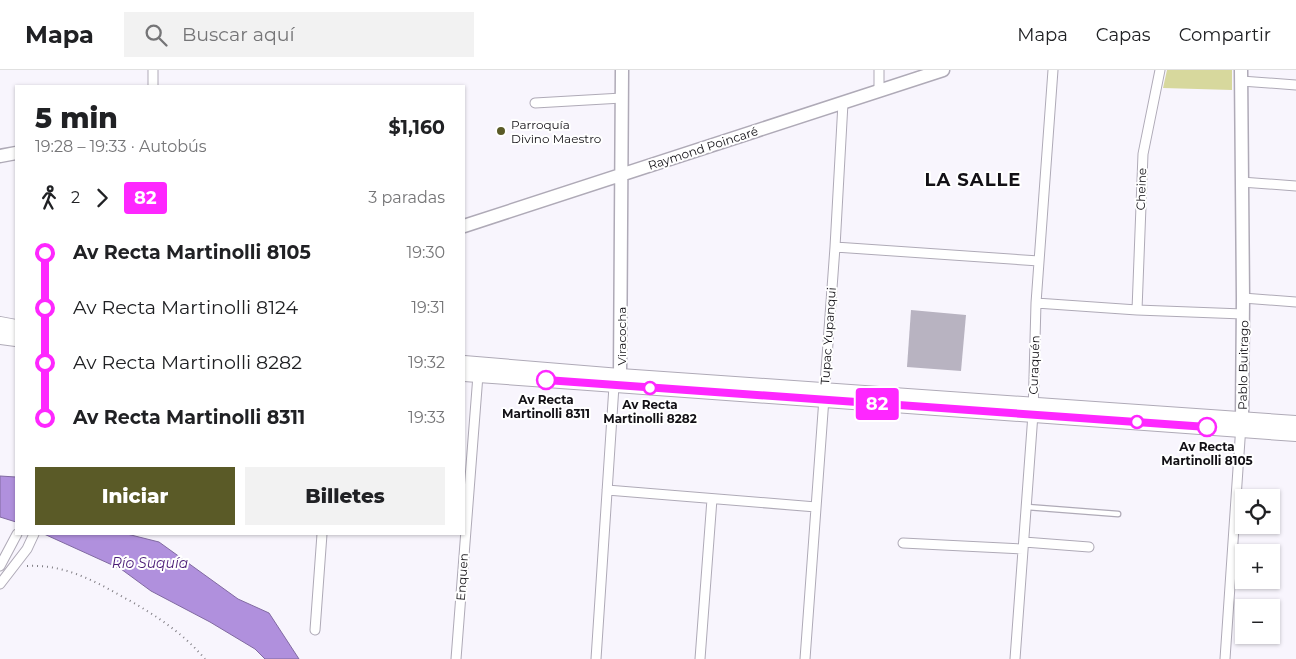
<!DOCTYPE html>
<html lang="es">
<meta charset="utf-8">
<style>
:root{--surface:#fff;--page:#f2f2f2;--text:#202124;--muted:#757577;--line:#e0e0e0;--accent:#5a5a27}
body{margin:0;font-family:Montserrat,sans-serif;background:var(--page);color:var(--text);height:100vh;display:flex;flex-direction:column;font-size:19px;white-space:nowrap}
*{box-sizing:border-box;margin:0}
p{font-size:16px;color:var(--muted)}
.icon{flex:none;width:28px;height:28px;fill:none;stroke:currentColor;stroke-width:2;stroke-linecap:round;stroke-linejoin:round}
.map{position:relative;flex:1;overflow:hidden}
.sheet{position:absolute;left:15px;top:15px;width:450px;height:450px;display:flex;flex-direction:column;background:var(--surface);border-radius:0px;box-shadow:0 1px 4px #0004}
.sheet>*{flex:none}
.badge{padding:0 10px;border-radius:4px;font-size:18px;line-height:32px}
.controls{position:absolute;left:1235px;top:419px;display:grid;gap:10px}
.controls a{display:grid;place-items:center;width:45px;height:45px;border-radius:0px;background:var(--surface);box-shadow:0 1px 4px #0004;font-size:25px}
.map>.badge{position:absolute;translate:-50% -50%;box-shadow:0 0 0 2px #fff}
.legs{display:flex;align-items:center;gap:8px;height:55px;padding:0 20px;font-size:16px}
.legs p{margin-inline-start:auto}
.overview{display:flex;align-items:center;justify-content:space-between;height:85px;padding:0 20px}
h1{font-size:28px;font-weight:800;line-height:38px}
.action{display:flex;gap:10px;margin-top:auto;padding:10px 20px}
.action a{flex:1;height:58px;border-radius:0px;background:var(--accent);color:#fff;font-size:20px;font-weight:800;line-height:58px;text-align:center}
.action a+a{background:var(--page);color:var(--text)}
ul{padding:0 20px;list-style:none}
li{display:flex;align-items:center;gap:18px;height:55px;font-size:19px}
li i{display:grid;place-items:center;width:8px;height:100%;margin:0 6px;background:currentColor}
li i::after{content:'';width:12px;height:12px;margin:-6px;border:4px solid;border-radius:50%;background:var(--surface)}
li p{margin-inline-start:auto}
li:first-child i{background:linear-gradient(#0000 50%,currentColor 0)}
li:last-child i{background:linear-gradient(currentColor 50%,#0000 0)}
header{display:flex;align-items:center;gap:30px;box-sizing:border-box;height:70px;padding:0 25px;background:var(--surface);border-bottom:1px solid var(--line)}
header strong{font-size:24px}
nav{display:flex;gap:28px;margin-inline-start:auto;font-size:18px}
.search{width:350px;height:45px;background:var(--page);display:flex;align-items:center;gap:12px;box-sizing:border-box;padding:0 18px;border-radius:0px;color:var(--muted);font-size:19px}
.map>svg:first-child{display:block}
.green{fill:#d7d89d}
.water{fill:#b090dd;stroke:#816aa1}
.building{fill:#b8b3c1}
.lines{fill:none;stroke-linecap:round;stroke-linejoin:round}
.lane-casing{stroke:#afaab7;stroke-width:7}
.street-casing{stroke:#afaab7;stroke-width:11}
.secondary-casing{stroke:#afaab7;stroke-width:15}
.primary-casing{stroke:#afaab7;stroke-width:16}
.path{stroke:#807e84;stroke-width:2;stroke-dasharray:1 4;stroke-linecap:butt}
.lane{stroke:#fff;stroke-width:4.5}
.street{stroke:#fff;stroke-width:9}
.secondary{stroke:#fff;stroke-width:12}
.primary{stroke:#fff;stroke-width:14}
.line-1-casing{stroke:#fff;stroke-width:11}
.line-1{stroke:#fe27ff;stroke-width:8}
.poi-dot{fill:#5a5a27;stroke:#fff;stroke-width:2}
.stop-1-dot{fill:#fff;stroke:#fe27ff;stroke-width:2.5}
.labels{text-anchor:middle;dominant-baseline:central;stroke-width:4;stroke-linejoin:round;paint-order:stroke}
.poi-label{font-size:12px;fill:#131116;stroke:#fff;text-anchor:start}
.street-label{font-size:12px;fill:#131116;stroke:#fff}
.stop-label{font-size:12px;font-weight:bold;fill:#131116;stroke:#fff}
.water-label{font-size:14px;font-style:italic;fill:#4a1c76;stroke:#fff}
.district-label{font-size:18px;font-weight:bold;letter-spacing:1px;fill:#131116;stroke:#fff}
</style>
<header>
<strong>Mapa</strong>
<div class="search"><svg class="icon" aria-label="search" viewBox="0 0 24 24"><circle cx="10" cy="10" r="6"/><path d="M15 15l6 6"/></svg>Buscar aquí</div>
<nav><a>Mapa</a><a>Capas</a><a>Compartir</a></nav>
</header>
<div class="map">
<svg width="1296" height="589" viewBox="0 0 1296 589">
<rect width="100%" height="100%" fill="#f8f5fd"/>
<!-- green -->
<path class="green" d="M1167 0H1232V20L1163 18Z"/>
<!-- water -->
<path class="water" d="M0 406 16 407V452L0 447Z
M44 464H127L159 472 238 529 269 543 299 589H265L255 579 210 552 151 521 121 499Z"/>
<!-- building -->
<path class="building" d="M911 240 966 245 961 301 907 297Z"/>
<g class="lines">
<defs>
<path id="lane" d="M1027 437 1118 444"/>
<path id="street" d="M879 0V21
M1241 11 1296 15
M153 16V0
M535 33 622 28
M1241 112 1296 116
M835 177 1039 191
M1243 228 1296 232
M1036 233 1137 240 1243 244
M1137 240 1143 84 1160 0
M607 420 816 437
M1024 472 1089 477
M903 473 1023 479
M0 496 17 464
M0 514 27 479 34 464
M315 560 322 464
M456 589 478 305
M596 589 614 316 617 311
M700 589 712 429
M805 589 835 177 843 33
M1015 589 1033 344 1036 233 1053 0
M1225 589 1241 355"/>
<path id="secondary" d="M1241 0 1243 228 1242 348
M0 86 16 83
M464 156 943 0
M620 306 622 0"/>
<path id="primary" d="M0 254 16 257
M0 267 16 269
M464 293 620 306 1296 353
M464 304 1296 364"/>
</defs>
<!-- lane casing -->
<use href="#lane" class="lane-casing"/>
<!-- street casing -->
<use href="#street" class="street-casing"/>
<!-- secondary casing -->
<use href="#secondary" class="secondary-casing"/>
<!-- primary casing -->
<use href="#primary" class="primary-casing"/>
<!-- path -->
<path class="path" d="M27 496C63 494 93 510 123 527 154 544 182 562 205 589"/>
<!-- lane -->
<use href="#lane" class="lane"/>
<!-- street -->
<use href="#street" class="street"/>
<!-- secondary -->
<use href="#secondary" class="secondary"/>
<!-- primary -->
<use href="#primary" class="primary"/>
</g>
<g class="lines">
<defs>
<path id="line-1" d="M546 310 1207 357"/>
</defs>
<!-- line-1 casing -->
<use href="#line-1" class="line-1-casing"/>
<!-- line-1 -->
<use href="#line-1" class="line-1"/>
</g>
<!-- markers -->
<circle class="poi-dot" cx="501" cy="61" r="5"/>
<g class="stop-1-dot">
<circle cx="546" cy="310" r="9"/>
<circle cx="650" cy="318" r="6"/>
<circle cx="1137" cy="352" r="6"/>
<circle cx="1207" cy="357" r="9"/>
</g>
<g class="labels">
<!-- poi labels -->
<g class="poi-label">
<text x="511" y="54">Parroquía<tspan x="511" dy="14">Divino Maestro</tspan></text>
</g>
<!-- street labels -->
<g class="street-label">
<text transform="translate(703 78) rotate(-18)">Raymond Poincaré</text>
<text transform="translate(1141 119) rotate(-88)">Cheine</text>
<text transform="translate(621 266) rotate(-90)">Viracocha</text>
<text transform="translate(828 266) rotate(-86)">Tupac Yupanqui</text>
<text transform="translate(1034 295) rotate(-88)">Curaquén</text>
<text transform="translate(1243 295) rotate(-89)">Pablo Buitrago</text>
<text transform="translate(462 507) rotate(-86)">Enquen</text>
</g>
<!-- stop labels -->
<g class="stop-label">
<text x="546" y="329">Av Recta<tspan x="546" dy="14">Martinolli 8311</tspan></text>
<text x="650" y="334">Av Recta<tspan x="650" dy="14">Martinolli 8282</tspan></text>
<text x="1207" y="376">Av Recta<tspan x="1207" dy="14">Martinolli 8105</tspan></text>
</g>
<!-- water labels -->
<g class="water-label">
<text x="150" y="493">Río Suquía</text>
</g>
<!-- district labels -->
<g class="district-label">
<text x="973" y="110">LA SALLE</text>
</g>
</g>
</svg>
<div class="controls">
<a><svg class="icon" aria-label="locate" viewBox="0 0 24 24"><circle cx="12" cy="12" r="6"/><path d="M12 2v4M12 18v4M2 12h4M18 12h4"/></svg></a>
<a>+</a>
<a>−</a>
</div>
<b class="badge" style="left:877px;top:334px;background:#fe27ff;color:#fff">82</b>
<section class="sheet">
<div class="overview"><div><h1>5 min</h1><p>19:28 – 19:33 · Autobús</p></div><b>$1,160</b></div>
<div class="legs"><svg class="icon" aria-label="walk" viewBox="0 0 24 24"><circle cx="13" cy="4" r="2"/><path d="M13 8l-2 6 4 7M11 14l-3 7M7 12l3-4h3l4 4"/></svg>2<svg class="icon" aria-label="forward" viewBox="0 0 24 24"><path d="M9 5l7 7-7 7"/></svg><b class="badge" style="background:#fe27ff;color:#fff">82</b><p>3 paradas</p></div>
<ul>
<li><i style="color:#fe27ff"></i><b>Av Recta Martinolli 8105</b><p>19:30</p></li>
<li><i style="color:#fe27ff"></i><span>Av Recta Martinolli 8124</span><p>19:31</p></li>
<li><i style="color:#fe27ff"></i><span>Av Recta Martinolli 8282</span><p>19:32</p></li>
<li><i style="color:#fe27ff"></i><b>Av Recta Martinolli 8311</b><p>19:33</p></li>
</ul>
<div class="action"><a>Iniciar</a><a>Billetes</a></div>
</section>
</div>
